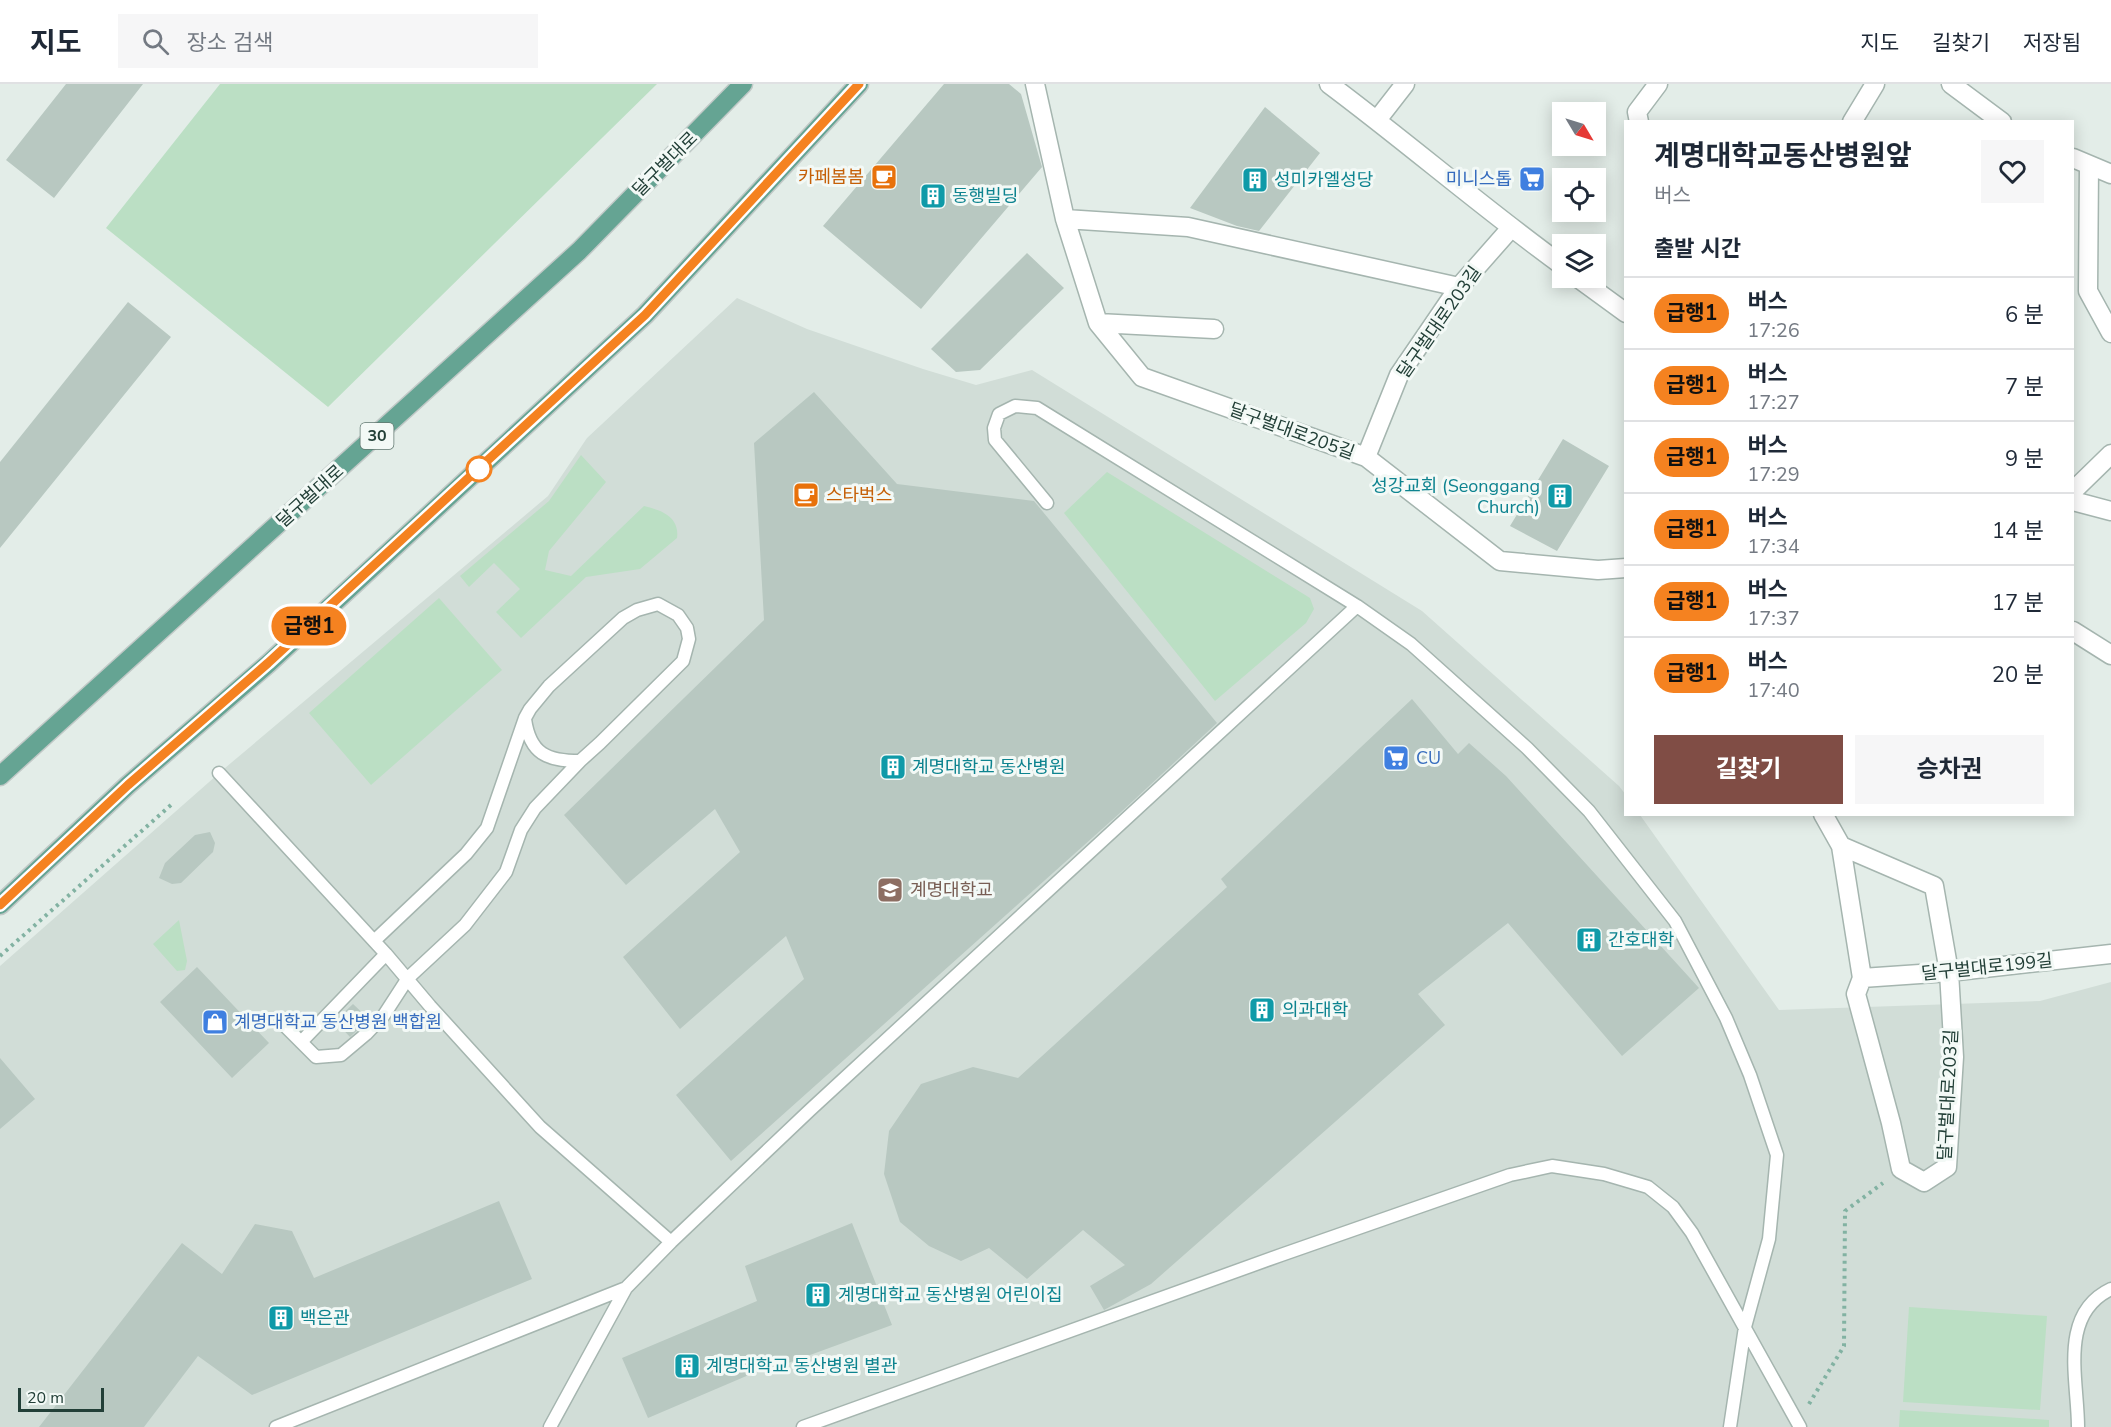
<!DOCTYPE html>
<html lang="ko">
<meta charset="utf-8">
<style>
:root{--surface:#fff;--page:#f6f6f7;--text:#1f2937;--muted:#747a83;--line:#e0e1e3;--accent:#804d45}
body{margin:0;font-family:"Nunito Sans","Noto Sans KR",sans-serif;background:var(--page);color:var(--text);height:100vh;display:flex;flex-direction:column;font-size:22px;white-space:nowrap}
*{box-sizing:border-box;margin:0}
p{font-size:20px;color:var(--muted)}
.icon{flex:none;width:33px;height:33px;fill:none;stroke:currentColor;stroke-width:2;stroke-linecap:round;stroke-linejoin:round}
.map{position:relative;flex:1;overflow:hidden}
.details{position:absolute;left:1624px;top:36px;width:450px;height:696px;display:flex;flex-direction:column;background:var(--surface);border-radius:0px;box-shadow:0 3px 15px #0003}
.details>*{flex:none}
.badge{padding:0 12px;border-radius:20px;font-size:21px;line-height:39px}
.needle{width:39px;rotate:128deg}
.controls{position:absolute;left:1552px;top:18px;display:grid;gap:12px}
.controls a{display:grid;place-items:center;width:54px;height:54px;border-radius:0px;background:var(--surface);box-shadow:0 3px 15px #0003;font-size:30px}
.scale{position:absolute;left:18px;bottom:15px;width:86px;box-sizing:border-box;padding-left:6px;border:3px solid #223f37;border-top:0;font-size:16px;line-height:21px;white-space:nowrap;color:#223f37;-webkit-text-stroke:4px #f3f9f6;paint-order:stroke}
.map>.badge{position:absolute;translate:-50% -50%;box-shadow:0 0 0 3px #fff}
h2{padding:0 30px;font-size:22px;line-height:54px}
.round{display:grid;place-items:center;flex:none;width:63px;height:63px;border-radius:0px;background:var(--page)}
.head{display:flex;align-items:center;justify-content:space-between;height:102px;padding:0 30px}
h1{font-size:28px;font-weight:700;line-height:45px}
.button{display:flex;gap:12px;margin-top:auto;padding:12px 30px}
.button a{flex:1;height:69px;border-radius:0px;background:var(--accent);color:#fff;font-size:24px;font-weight:700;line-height:69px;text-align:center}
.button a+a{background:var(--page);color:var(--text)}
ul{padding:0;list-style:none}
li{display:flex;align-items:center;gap:18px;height:72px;padding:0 30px;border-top:2px solid var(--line)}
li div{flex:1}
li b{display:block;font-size:22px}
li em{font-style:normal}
li .badge{min-width:66px;font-weight:700;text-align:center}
header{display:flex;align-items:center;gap:36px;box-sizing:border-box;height:84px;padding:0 30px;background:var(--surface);border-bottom:2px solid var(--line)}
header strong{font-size:28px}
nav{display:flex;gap:33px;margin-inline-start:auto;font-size:21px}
.search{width:420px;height:54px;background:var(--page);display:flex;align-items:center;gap:15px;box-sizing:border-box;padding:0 21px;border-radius:0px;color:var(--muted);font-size:22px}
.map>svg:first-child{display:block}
.built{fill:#d1ddd7}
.green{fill:#bbdfc4}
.building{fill:#b8c8c1}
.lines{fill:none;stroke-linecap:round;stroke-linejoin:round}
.lane-casing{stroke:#a5b5af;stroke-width:15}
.street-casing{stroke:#a5b5af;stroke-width:21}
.primary-casing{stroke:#c1c9c7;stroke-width:21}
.path{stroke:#82b2a2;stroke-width:4;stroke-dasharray:3 4.5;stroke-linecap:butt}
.lane{stroke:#fff;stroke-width:12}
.street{stroke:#fff;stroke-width:18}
.primary{stroke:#65a493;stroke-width:18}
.line-casing{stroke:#fff;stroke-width:14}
.line{stroke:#f58220;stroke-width:9}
.stop-dot{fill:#fff;stroke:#f58220;stroke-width:3}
.labels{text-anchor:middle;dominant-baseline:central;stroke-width:6;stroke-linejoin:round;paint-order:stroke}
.shield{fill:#f3f9f6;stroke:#617770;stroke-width:1.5}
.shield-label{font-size:16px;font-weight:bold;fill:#223f37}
.street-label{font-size:18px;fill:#223f37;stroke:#f3f9f6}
.food-label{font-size:18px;fill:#c56008;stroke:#f3f9f6;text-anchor:end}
.shop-label{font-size:18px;fill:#366cbe;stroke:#f3f9f6;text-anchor:start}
.culture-label{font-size:18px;fill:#0d838f;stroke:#f3f9f6;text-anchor:start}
.education-label{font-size:18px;fill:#785e54;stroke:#f3f9f6;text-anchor:start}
</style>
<header>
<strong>지도</strong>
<div class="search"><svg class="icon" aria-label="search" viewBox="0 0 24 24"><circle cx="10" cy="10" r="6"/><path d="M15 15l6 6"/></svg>장소 검색</div>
<nav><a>지도</a><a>길찾기</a><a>저장됨</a></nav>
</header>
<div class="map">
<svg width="2111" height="1343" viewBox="0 0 2111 1343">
<rect width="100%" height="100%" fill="#e3ede8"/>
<!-- built -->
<path class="built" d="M737 214 807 245 923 285 976 301 1032 286 1422 527 1619 702 1626 711V730L1640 731 1779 926 2040 917 2111 898V1343H0V882L225 684 548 412 587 354Z"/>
<!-- green -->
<path class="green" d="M220 0H657L328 323 106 144Z
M581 371 606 398 549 467 545 486 571 492 644 422C661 426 680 433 677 454L640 485 586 493 521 554 496 528 520 505 494 479 469 503 460 492 549 417Z
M1107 388 1310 514 1314 525 1306 539 1215 617 1064 429Z
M439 514 502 586 371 701 309 629Z
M179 836 187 877 185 886 177 887 153 860Z
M1909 1223 2047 1232 2040 1326 1903 1318Z
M1900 1326 2049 1336V1343H1899Z"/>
<!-- building -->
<path class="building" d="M66 0H143L54 114 6 76Z
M944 0H1009L1021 10 1042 83 921 225 823 142Z
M1265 23 1320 69 1259 147 1237 142 1190 124Z
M1027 169 1064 204 980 286 956 288 931 265Z
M128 218 171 253 0 464V378Z
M814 308 897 400 1034 417 1217 639 1120 729 731 1077 676 1011 804 895 786 852 680 945 623 873 740 768 715 725 626 801 564 731 764 536 754 359Z
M1563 355 1609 382 1557 467 1510 442Z
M1412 615 1458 670 1469 659 1506 692 1699 904 1622 972 1508 839 1418 910 1445 941 1151 1200 1104 1226 1090 1202 1125 1181 1083 1146 1027 1195 989 1164 961 1177 929 1162 900 1138 884 1090 889 1047 921 1000 973 983 1018 994 1227 803 1221 795Z
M210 748 215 759 213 768 181 799 172 800 159 794 165 779 195 751Z
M197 883 269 959 232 994 160 918Z
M353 920 369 935 350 953 335 937Z
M0 974 35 1015 0 1045Z
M499 1117 532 1195 252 1311 198 1272 144 1343H39L182 1159 222 1190 255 1140 292 1147 314 1194Z
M852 1139 892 1241 780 1282 779 1278 648 1334 622 1274 757 1217 745 1182Z"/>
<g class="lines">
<defs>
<path id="lane" d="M1047 419 995 356 994 344 999 330 1015 322 1037 324 1357 522 1411 560 1527 664 1589 727 1675 837 1726 934 1750 991 1777 1071 1769 1155 1745 1243 1730 1343
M525 635C530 670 547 677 580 677
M219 689 386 870 430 922 540 1043 671 1158
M285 942 316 973 341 971 366 950 384 931 408 894 465 841 506 788 521 746 535 724 580 677 600 659 683 577 689 555 687 544 678 531 658 520 637 526 623 534 549 602 530 625 525 634 487 744 466 770 374 857
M301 958 386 870
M276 1343 626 1204
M550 1343 626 1204 671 1158 810 1026 1357 522
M803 1343 1281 1171 1510 1091 1552 1082 1604 1090 1648 1103 1673 1123 1692 1149 1800 1343
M2078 1343C2078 1296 2058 1230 2111 1205"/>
<path id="street" d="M1035 0 1065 135 1098 239 1142 293 1366 373 1500 477 1598 486 1626 484
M1329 0C1408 59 1483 124 1563 182
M1951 0 2002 38
M1377 36 1405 0
M1639 38 1637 28 1658 0
M1852 38 1875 0
M2073 74 2111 90
M2089 81 2088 207 2111 249
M1065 135 1188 143 1459 203
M1578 194 1626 229
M1098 239 1214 245
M1366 373 1399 291 1459 203 1511 144
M2073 407 2111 370
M2073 417 2111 427
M2073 547 2111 571
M1823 730 1841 762 1862 894 1856 910 1891 1039 1901 1085 1924 1098 1947 1083 1954 973 1949 888 1934 802 1841 762
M1862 894 1949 888 2111 870"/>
<path id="primary" d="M0 692 579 167 743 0
M0 821 128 701 269 579 645 231 859 0"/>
</defs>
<!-- lane casing -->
<use href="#lane" class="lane-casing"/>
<!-- street casing -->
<use href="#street" class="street-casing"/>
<!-- primary casing -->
<use href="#primary" class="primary-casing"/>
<!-- path -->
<path class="path" d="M0 872 171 721
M1809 1320 1844 1262 1845 1127 1883 1099"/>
<!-- lane -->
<use href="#lane" class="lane"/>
<!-- street -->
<use href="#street" class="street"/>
<!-- primary -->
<use href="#primary" class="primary"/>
</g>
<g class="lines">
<defs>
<path id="line" d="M0 821 128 701 268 579 645 231 859 0"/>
</defs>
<!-- line casing -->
<use href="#line" class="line-casing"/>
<!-- line -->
<use href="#line" class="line"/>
</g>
<!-- icons -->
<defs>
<symbol id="cafe-square" viewBox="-11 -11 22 22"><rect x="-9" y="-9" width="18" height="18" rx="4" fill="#e8710a" stroke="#f3f9f6"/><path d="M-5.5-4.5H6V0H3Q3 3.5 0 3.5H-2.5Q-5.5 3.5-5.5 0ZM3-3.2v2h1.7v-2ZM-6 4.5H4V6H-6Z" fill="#fff"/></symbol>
<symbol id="supermarket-square" viewBox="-11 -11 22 22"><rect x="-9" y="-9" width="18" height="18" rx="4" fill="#3f7fe0" stroke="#f3f9f6"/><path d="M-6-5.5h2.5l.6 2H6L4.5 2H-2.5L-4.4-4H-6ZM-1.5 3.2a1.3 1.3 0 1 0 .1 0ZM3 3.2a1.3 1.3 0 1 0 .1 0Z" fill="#fff"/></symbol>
<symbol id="building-square" viewBox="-11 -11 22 22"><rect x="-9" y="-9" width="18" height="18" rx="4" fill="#0f9aa8" stroke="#f3f9f6"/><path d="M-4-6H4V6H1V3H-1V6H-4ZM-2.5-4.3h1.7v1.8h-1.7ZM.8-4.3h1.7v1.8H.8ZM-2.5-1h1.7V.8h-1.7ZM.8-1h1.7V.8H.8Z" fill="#fff"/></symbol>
<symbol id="university-square" viewBox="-11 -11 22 22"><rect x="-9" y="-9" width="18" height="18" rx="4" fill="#8d6e63" stroke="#f3f9f6"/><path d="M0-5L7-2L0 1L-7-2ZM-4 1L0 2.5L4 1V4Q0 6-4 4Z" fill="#fff"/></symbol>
<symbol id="shop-square" viewBox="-11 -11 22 22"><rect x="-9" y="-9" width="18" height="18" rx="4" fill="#3f7fe0" stroke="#f3f9f6"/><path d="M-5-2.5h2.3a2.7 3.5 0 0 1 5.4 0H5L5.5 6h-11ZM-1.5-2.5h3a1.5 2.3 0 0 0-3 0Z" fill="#fff"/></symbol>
</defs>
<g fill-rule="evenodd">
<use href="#cafe-square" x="869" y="78" width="30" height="30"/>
<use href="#supermarket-square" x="1517" y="80" width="30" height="30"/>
<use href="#building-square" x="1240" y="81" width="30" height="30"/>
<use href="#building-square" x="918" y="97" width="30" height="30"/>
<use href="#cafe-square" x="791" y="396" width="30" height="30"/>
<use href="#building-square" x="1545" y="397" width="30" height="30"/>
<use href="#supermarket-square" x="1381" y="659" width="30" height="30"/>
<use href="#building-square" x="878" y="668" width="30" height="30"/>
<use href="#university-square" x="875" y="791" width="30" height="30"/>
<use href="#building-square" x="1574" y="841" width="30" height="30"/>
<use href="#building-square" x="1247" y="911" width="30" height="30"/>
<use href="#shop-square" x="200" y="923" width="30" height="30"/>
<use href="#building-square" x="803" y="1196" width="30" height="30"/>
<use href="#building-square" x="266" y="1219" width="30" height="30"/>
<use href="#building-square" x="672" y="1267" width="30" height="30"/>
</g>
<!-- markers -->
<circle class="stop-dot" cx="479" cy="385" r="12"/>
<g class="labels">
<!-- shield labels -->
<rect class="shield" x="360.5" y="339" width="33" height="26" rx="4.5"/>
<g class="shield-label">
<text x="377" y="352">30</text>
</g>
<!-- street labels -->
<g class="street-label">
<text transform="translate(665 80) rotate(-45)">달구벌대로</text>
<text transform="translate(1439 238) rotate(-55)">달구벌대로203길</text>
<text transform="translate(1292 347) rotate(20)">달구벌대로205길</text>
<text transform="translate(310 412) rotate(-42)">달구벌대로</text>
<text transform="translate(1987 883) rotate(-6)">달구벌대로199길</text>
<text transform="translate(1948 1011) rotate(-87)">달구벌대로203길</text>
</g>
<!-- food labels -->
<g class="food-label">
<text x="864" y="93">카페봄봄</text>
<text x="826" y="411" text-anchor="start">스타벅스</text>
</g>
<!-- shop labels -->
<g class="shop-label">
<text x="1512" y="95" text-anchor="end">미니스톱</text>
<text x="1416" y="674">CU</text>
<text x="234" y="938">계명대학교 동산병원 백합원</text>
</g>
<!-- culture labels -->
<g class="culture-label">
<text x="1274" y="96">성미카엘성당</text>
<text x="952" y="112">동행빌딩</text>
<text x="1540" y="402" text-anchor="end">성강교회 (Seonggang<tspan x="1540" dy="21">Church)</tspan></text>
<text x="912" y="683">계명대학교 동산병원</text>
<text x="1608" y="856">간호대학</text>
<text x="1282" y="926">의과대학</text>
<text x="838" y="1211">계명대학교 동산병원 어린이집</text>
<text x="300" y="1234">백은관</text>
<text x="706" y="1282">계명대학교 동산병원 별관</text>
</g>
<!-- education labels -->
<g class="education-label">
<text x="910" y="806">계명대학교</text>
</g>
</g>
</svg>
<div class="controls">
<a><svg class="needle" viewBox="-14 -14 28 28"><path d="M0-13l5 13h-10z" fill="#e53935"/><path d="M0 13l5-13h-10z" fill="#747a83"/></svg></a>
<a><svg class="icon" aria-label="locate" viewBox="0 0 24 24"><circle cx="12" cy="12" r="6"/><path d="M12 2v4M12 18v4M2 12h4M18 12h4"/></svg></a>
<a><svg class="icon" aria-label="layers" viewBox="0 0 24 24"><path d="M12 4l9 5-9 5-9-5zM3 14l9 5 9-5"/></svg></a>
</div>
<div class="scale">20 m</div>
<b class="badge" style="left:309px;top:542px;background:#f58220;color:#111">급행1</b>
<section class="details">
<div class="head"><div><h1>계명대학교동산병원앞</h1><p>버스</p></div><a class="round"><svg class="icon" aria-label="heart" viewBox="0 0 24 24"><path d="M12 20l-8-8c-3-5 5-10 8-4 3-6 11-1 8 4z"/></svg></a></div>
<h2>출발 시간</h2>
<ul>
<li><span class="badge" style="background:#f58220;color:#111">급행1</span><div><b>버스</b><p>17:26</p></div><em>6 분</em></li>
<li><span class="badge" style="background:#f58220;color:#111">급행1</span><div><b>버스</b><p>17:27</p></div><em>7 분</em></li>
<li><span class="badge" style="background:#f58220;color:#111">급행1</span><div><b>버스</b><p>17:29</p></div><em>9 분</em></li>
<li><span class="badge" style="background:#f58220;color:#111">급행1</span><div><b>버스</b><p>17:34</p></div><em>14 분</em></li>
<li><span class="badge" style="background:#f58220;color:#111">급행1</span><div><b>버스</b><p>17:37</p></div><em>17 분</em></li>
<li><span class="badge" style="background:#f58220;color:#111">급행1</span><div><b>버스</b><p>17:40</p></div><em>20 분</em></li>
</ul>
<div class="button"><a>길찾기</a><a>승차권</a></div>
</section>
</div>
